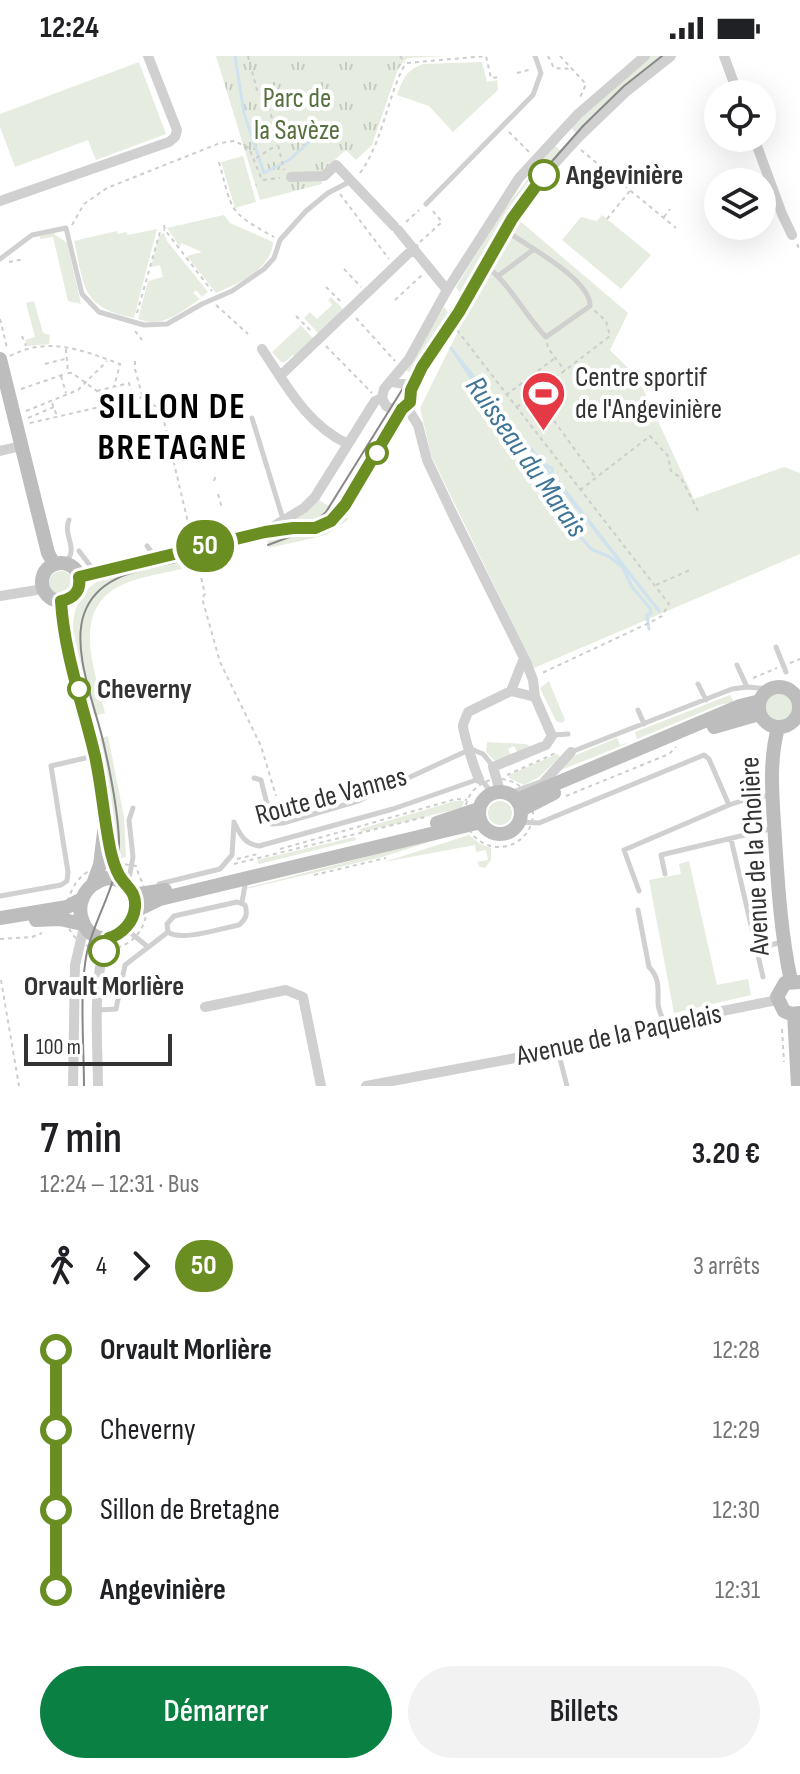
<!DOCTYPE html>
<html lang="fr">
<meta charset="utf-8">
<style>
:root{--surface:#fff;--page:#f2f2f2;--text:#202124;--muted:#757577;--accent:#0b8043}
body{margin:0;font-family:"Sofia Sans Condensed",sans-serif;background:var(--page);color:var(--text);height:100vh;display:flex;flex-direction:column;font-size:30px;white-space:nowrap}
*{box-sizing:border-box;margin:0}
p{font-size:26px;color:var(--muted)}
.icon{flex:none;width:44px;height:44px;fill:none;stroke:currentColor;stroke-width:2;stroke-linecap:round;stroke-linejoin:round}
.map{position:relative;height:1030px;overflow:hidden}
.sheet{display:flex;flex-direction:column;background:var(--surface);flex:1}
.sheet>*{flex:none}
.badge{padding:0 16px;border-radius:26px;font-size:28px;line-height:52px}
.tools{position:absolute;left:704px;top:24px;display:grid;gap:16px}
.tools a{display:grid;place-items:center;width:72px;height:72px;border-radius:50%;background:var(--surface);box-shadow:0 8px 32px #0002;font-size:40px}
.scale{position:absolute;left:24px;bottom:20px;width:148px;box-sizing:border-box;padding-left:8px;border:4px solid #333;border-top:0;font-size:22px;line-height:28px;white-space:nowrap;color:#333;-webkit-text-stroke:6px #fff;paint-order:stroke}
.map>.badge{position:absolute;translate:-50% -50%;box-shadow:0 0 0 4px #fff}
.legs{display:flex;align-items:center;gap:12px;height:88px;padding:0 40px;font-size:26px}
.legs p{margin-inline-start:auto}
.head{display:flex;align-items:center;justify-content:space-between;height:136px;padding:0 40px}
h1{font-size:44px;font-weight:600;line-height:60px}
.button{display:flex;gap:16px;margin-top:auto;padding:16px 40px}
.button a{flex:1;height:92px;border-radius:48px;background:var(--accent);color:#fff;font-size:32px;font-weight:600;line-height:92px;text-align:center}
.button a+a{background:var(--page);color:var(--text)}
ul{padding:0 40px;list-style:none}
li{display:flex;align-items:center;gap:28px;height:80px;font-size:30px}
li i{display:grid;place-items:center;width:12px;height:100%;margin:0 10px;background:currentColor}
li i::after{content:'';width:20px;height:20px;margin:-10px;border:6px solid;border-radius:50%;background:var(--surface)}
li p{margin-inline-start:auto}
li:first-child i{background:linear-gradient(#0000 50%,currentColor 0)}
li:last-child i{background:linear-gradient(currentColor 50%,#0000 0)}
.status{display:flex;justify-content:space-between;align-items:center;height:56px;padding:0 40px;background:var(--surface);direction:ltr}
.status svg{height:22px;fill:currentColor}
.map>svg:first-child{display:block}
.grass{fill:#e6ecdf}
.park{fill:url(#park-tufts)}
.lines{fill:none;stroke-linecap:round;stroke-linejoin:round}
.stream{stroke:#cfe2ee;stroke-width:3}
.street-tunnel{stroke:#d6d6d6;stroke-width:10;stroke-dasharray:10 5;stroke-linecap:butt}
.path{stroke:#cdcdcd;stroke-width:2;stroke-dasharray:4 4;stroke-linecap:butt}
.lane{stroke:#d0d0d0;stroke-width:5}
.street{stroke:#d0d0d0;stroke-width:10}
.secondary{stroke:#bdbdbd;stroke-width:14}
.tram{stroke:#888;stroke-width:2}
.line-1-casing{stroke:#fff;stroke-width:18}
.line-1{stroke:#6b8e23;stroke-width:12}
.stop-1-dot{fill:#fff;stroke:#6b8e23;stroke-width:4}
.labels{text-anchor:middle;dominant-baseline:central;stroke-width:8;stroke-linejoin:round;paint-order:stroke}
.park-label{font-size:28px;fill:#56703f;stroke:#fff}
.stop-label{font-size:28px;font-weight:bold;fill:#333;stroke:#fff;text-anchor:start}
.poi-label{font-size:28px;fill:#333;stroke:#fff;text-anchor:start}
.street-label{font-size:28px;fill:#333;stroke:#fff}
.water-label{font-size:30px;font-style:italic;fill:#3f7597;stroke:#fff}
.district-label{font-size:36px;font-weight:bold;letter-spacing:2px;fill:#000;stroke:#fff}
</style>
<div class="status"><b>12:24</b><svg viewBox="0 0 49 12"><path d="M0 12V9h3v3zM5 12V6h3v6zM10 12V3h3v9zM15 12V0h3v12zM26 1h20v11H26zM47 4h2v5h-2z"/></svg></div>
<div class="map">
<svg width="800" height="1030" viewBox="0 0 800 1030">
<defs>
<pattern id="park-tufts" width="24" height="20" patternUnits="userSpaceOnUse" patternTransform="scale(2)"><rect width="24" height="20" fill="#e6ecdf"/><path d="M3 7l-1-3M5 7V3M7 7l1-3M15 17l-1-3M17 17v-4M19 17l1-3" fill="none" stroke="#c6cbc0"/></pattern>
</defs>
<rect width="100%" height="100%" fill="#fff"/>
<!-- grass -->
<path class="grass" d="M649 0H665L577 78 571 72 608 35Z
M139 6 166 78 96 104 88 84 15 111 0 71V58Z
M482 6 487 26 497 24 498 34 453 76 429 50 397 39C403 23 406 14 423 8Z
M555 89 561 95 462 239 456 231 505 152Z
M243 100 256 146 235 152 221 106Z
M224 159 230 167 273 186C272 213 238 227 216 237L187 200 202 196 181 187 180 191 167 172Z
M602 159 651 199 621 233 562 184 581 161 597 165Z
M520 165 628 257 610 294 638 322 694 443 784 411 800 417V498L534 612 431 399 420 352 483 225Z
M157 173 134 262C81 251 85 232 74 185L117 175 118 178 126 176 128 179Z
M53 177 67 187 81 248 68 245 53 181 40 183V180Z
M164 177 167 185 208 236 202 241 196 234 193 237 200 243C181 256 162 273 138 263L148 225 163 221 160 209 151 211 159 180Z
M331 241 345 255 320 279 304 262 310 256 317 263 332 249 328 244Z
M34 245 43 277 50 279 49 288 27 290 25 284 35 281 26 247Z
M444 251 450 259 414 319 406 314Z
M301 269 314 284 296 301 293 299 285 306H281L272 296Z
M317 443 337 455 317 467 283 470Z
M342 458 349 463 326 479 269 492 266 480C273 478 280 476 286 475 312 472 322 481 342 458Z
M179 501 182 513C161 518 135 521 116 532 71 559 96 617 105 657L94 660 73 577C71 514 132 513 179 501Z
M49 527a12 12 0 1 1 24 0a12 12 0 1 1-24 0Z
M549 625 565 664 562 667 556 665 540 632Z
M766 651a13 13 0 1 1 26 0a13 13 0 1 1-26 0Z
M730 639 734 646 719 649 637 683 635 676Z
M108 680 124 761 126 801 118 803 98 683Z
M617 682 620 689 631 686 561 714 571 701Z
M487 686 526 688 530 690 529 692 517 696 514 690 508 693 511 699 495 705 486 696Z
M557 698 560 701 539 721 524 729 509 722V719Z
M488 757a12 12 0 1 1 24 0a12 12 0 1 1-24 0Z
M455 745H464L462 752 361 776 360 773Z
M458 777 382 801 246 833V832Z
M469 779 480 788 491 792V804L485 812 480 811 477 806 488 804 486 794 476 796 475 789 384 806Z
M355 781 356 784 259 808 257 804Z
M689 805 717 929 748 923 751 939 674 957 649 824 681 818 679 808Z"/>
<!-- park -->
<path class="park" d="M216 0H448L407 2 398 13 372 89 356 104 346 94 322 115V128L260 144Z"/>
<g class="lines">
<!-- stream -->
<path class="stream" d="M235 0 244 57 264 117 289 104 322 74
M545 409 552 412 553 419 659 555 451 292 572 471 591 493 610 501 623 512 632 531 650 552 651 557 647 559 649 573"/>
<!-- street-tunnel -->
<path class="street-tunnel" d="M177 498 265 476"/>
<!-- path -->
<path class="path" d="M248 0 257 34 268 46 284 114
M400 0 405 7
M548 0 554 12 571 13
M560 0 586 28 579 44
M407 7 486 0 491 22 499 21
M517 17 532 13
M509 76 530 97
M581 94 676 172
M256 102 277 89
M219 106C233 156 227 155 274 181
M360 117C383 85 387 42 405 8
M340 138 389 203
M664 161 670 153
M607 163 642 120
M406 166 419 154
M72 169 84 148 107 132 220 87 234 85 249 92 262 124 280 122
M164 169 165 174 212 235
M420 186 442 166 432 154
M797 188 800 194
M9 206 24 203
M344 213 361 231
M326 231 341 246
M395 244 423 218
M216 249 248 278
M137 257 160 176 165 174
M296 260 313 277
M356 262 395 305
M0 263 7 292
M457 274 669 548 662 560 649 567 542 617
M135 275 142 284
M22 280 26 290
M547 287 548 292 565 315
M326 290 372 337
M66 293 68 317H72L97 335 100 349
M10 300C48 280 82 294 120 308L114 331
M135 305V313L142 339
M45 308 65 303
M61 320 66 337
M21 333 65 318
M97 335 129 327 133 342
M506 339 555 302
M535 339 595 421
M52 347 57 360
M517 351 610 280 606 265 594 254
M26 355 78 334 107 305
M28 362 54 351
M30 367 143 341 155 350 157 356 162 357 205 538 202 542 220 606 261 690 276 740
M214 425 215 422V426
M580 434 650 380 668 400 671 415 681 422 698 455
M218 438 222 452
M656 529 690 514
M790 607 800 603
M753 622 777 612
M507 719 556 697
M465 757a34 34 0 1 1 68 0a34 34 0 1 1-68 0Z
M566 740 669 698 676 691
M280 793 456 743 467 744
M237 803 258 798
M117 807 136 810C139 822 147 833 147 846 149 918 40 903 72 834 80 816 98 808 117 807Z
M234 808 425 761
M314 819 386 802
M0 883 32 881 42 877
M1 924 19 1030
M782 973 784 1006"/>
<!-- lane -->
<path class="lane" d="M426 148 533 39 541 17 535 0
M0 203 32 179 66 172 82 238 99 256 144 269 167 268 202 248 232 235 264 213 274 202 280 184 306 155 328 137 351 125
M485 210C506 222 527 262 546 281L590 250C591 223 525 189 505 174
M498 220 533 194
M252 362 283 463
M147 490 156 502
M79 495 95 516
M65 507C80 492 62 480 69 464
M776 591 786 616
M737 609 747 631
M698 628 706 644
M638 654 644 668
M787 670 800 665
M553 679 568 678
M571 696 732 633 747 631 770 633
M254 722 261 724 272 768 283 767 358 745 471 693 483 698 493 710
M234 766C240 778 244 788 259 790L393 753 479 723 485 728 491 737
M519 766 539 767 704 699 709 703 729 749 756 740H770
M731 783 763 921
M665 818 661 799 774 772
M128 828 133 801 129 764 133 752
M159 828 220 813 232 799 234 767
M639 835 624 794 729 749
M0 840 61 829 67 825 68 816 51 710 94 700
M237 846 245 849C248 858 246 863 239 869 222 872 181 886 168 876L167 868 174 860Z
M242 846 246 824
M638 854 649 911C660 922 658 934 658 947 658 953 662 961 664 967
M126 873 148 891
M756 893 782 886
M99 954 116 953 125 909 168 876
M558 995 567 1030"/>
<!-- street -->
<path class="street" d="M724 0 738 38
M754 82 782 158 792 179
M291 121 324 120 336 109 394 170
M0 145 169 86 175 81 177 74 148 0
M398 174 447 234
M262 293C286 329 307 369 348 388
M280 320 414 192
M411 334 512 163 537 127 579 81 627 35 671 0
M406 350 418 369 427 404 454 461 527 608 533 624 535 641 552 680 546 689 493 711 500 735
M402 353 394 354 386 350 382 342 384 333 409 303 447 234 519 122 578 58 645 0
M0 395 21 390
M269 473 304 452 315 441 375 345 382 342
M265 476C274 474 283 472 292 472 311 471 322 473 337 459L402 353 411 343V334L406 328 392 326
M79 521 177 498
M0 540 43 533
M511 635 535 641
M479 723C475 715 463 677 463 669 463 668 468 657 468 656L511 635 524 602
M512 739 542 728 571 696
M205 951 286 934 303 941 321 1030
M73 1030 75 909 84 871
M98 1030C98 991 91 915 109 882
M366 1030 558 994 653 969 777 944"/>
<!-- secondary -->
<path class="secondary" d="M0 303 48 497 54 508
M42 526a19 19 0 1 1 38 0a19 19 0 1 1-38 0Z
M61 545C64 601 86 655 97 710 105 749 106 788 122 825
M759 651a20 20 0 1 1 40 0a20 20 0 1 1-40 0Z
M714 671 759 658
M778 672C768 708 773 746 775 783 778 830 781 879 791 925
M479 757a21 21 0 1 1 42 0a21 21 0 1 1-42 0Z
M517 744 740 650 760 645
M521 754 554 737
M437 767 479 753
M107 822C125 823 138 835 135 854 133 862 128 870 122 875 88 905 56 837 107 822Z
M93 828 100 809 104 776
M133 839 165 834
M135 855 160 843 481 766
M0 862 67 851 82 843
M36 864 60 863 82 868
M800 926 785 927 777 941 784 955 791 958 800 957
M794 958 798 1030"/>
<!-- tram -->
<path class="tram" d="M268 489 305 475 326 456 525 136 583 70 624 30 662 0
M84 1030C84 989 79 935 87 896 96 857 120 827 119 785 118 754 111 720 104 689 96 652 71 595 84 558 98 517 144 514 180 505"/>
</g>
<g class="lines">
<defs>
<path id="line-1" d="M104 895 109 882C122 878 134 866 135 851 136 838 130 834 123 825 117 818 113 805 111 797 104 765 102 732 95 700 83 649 64 597 61 545 75 542 81 534 79 521L265 476 293 472H315L331 465 345 449 402 353 410 346 411 334 422 311 459 256 512 163 544 119"/>
</defs>
<!-- line-1 casing -->
<use href="#line-1" class="line-1-casing"/>
<!-- line-1 -->
<use href="#line-1" class="line-1"/>
</g>
<!-- icons -->
<defs>
<symbol id="stadium-pin" viewBox="-11 -11 22 30"><path d="M0 17L-7.5 6A9.5 9.5 0 1 1 7.5 6Z" fill="#e63946" stroke="#fff"/><path d="M0-5a6.5 5 0 1 0 0 10a6.5 5 0 1 0 0-10ZM-3.5-1.8h7v3.6h-7Z" fill="#fff"/></symbol>
</defs>
<g fill-rule="evenodd">
<use href="#stadium-pin" x="518" y="312" width="51" height="69"/>
</g>
<!-- markers -->
<g class="stop-1-dot">
<circle cx="544" cy="119" r="14"/>
<circle cx="377" cy="397" r="10"/>
<circle cx="79" cy="633" r="10"/>
<circle cx="104" cy="895" r="14"/>
</g>
<g class="labels">
<!-- park labels -->
<g class="park-label">
<text x="297" y="42">Parc de<tspan x="297" dy="32">la Savèze</tspan></text>
</g>
<!-- stop labels -->
<g class="stop-label">
<text x="566" y="119">Angevinière</text>
<text x="97" y="633">Cheverny</text>
<text x="104" y="930" text-anchor="middle">Orvault Morlière</text>
</g>
<!-- poi labels -->
<g class="poi-label">
<text x="575" y="321">Centre sportif<tspan x="575" dy="32">de l'Angevinière</tspan></text>
</g>
<!-- street labels -->
<g class="street-label">
<text transform="translate(331 740) rotate(-15)">Route de Vannes</text>
<text transform="translate(755 800) rotate(-93)">Avenue de la Cholière</text>
<text transform="translate(619 979) rotate(-12)">Avenue de la Paquelais</text>
</g>
<!-- water labels -->
<g class="water-label">
<text transform="translate(526 401) rotate(55)">Ruisseau du Marais</text>
</g>
<!-- district labels -->
<g class="district-label">
<text x="173" y="351">SILLON DE<tspan x="173" dy="41">BRETAGNE</tspan></text>
</g>
</g>
</svg>
<div class="tools">
<a><svg class="icon" aria-label="locate" viewBox="0 0 24 24"><circle cx="12" cy="12" r="6"/><path d="M12 2v4M12 18v4M2 12h4M18 12h4"/></svg></a>
<a><svg class="icon" aria-label="layers" viewBox="0 0 24 24"><path d="M12 4l9 5-9 5-9-5zM3 14l9 5 9-5"/></svg></a>
</div>
<div class="scale">100 m</div>
<b class="badge" style="left:205px;top:490px;background:#6b8e23;color:#fff">50</b>
</div>
<section class="sheet">
<div class="head"><div><h1>7 min</h1><p>12:24 – 12:31 · Bus</p></div><b>3.20 €</b></div>
<div class="legs"><svg class="icon" aria-label="walk" viewBox="0 0 24 24"><circle cx="13" cy="4" r="2"/><path d="M13 8l-2 6 4 7M11 14l-3 7M7 12l3-4h3l4 4"/></svg>4<svg class="icon" aria-label="forward" viewBox="0 0 24 24"><path d="M9 5l7 7-7 7"/></svg><b class="badge" style="background:#6b8e23;color:#fff">50</b><p>3 arrêts</p></div>
<ul>
<li><i style="color:#6b8e23"></i><b>Orvault Morlière</b><p>12:28</p></li>
<li><i style="color:#6b8e23"></i><span>Cheverny</span><p>12:29</p></li>
<li><i style="color:#6b8e23"></i><span>Sillon de Bretagne</span><p>12:30</p></li>
<li><i style="color:#6b8e23"></i><b>Angevinière</b><p>12:31</p></li>
</ul>
<div class="button"><a>Démarrer</a><a>Billets</a></div>
</section>
